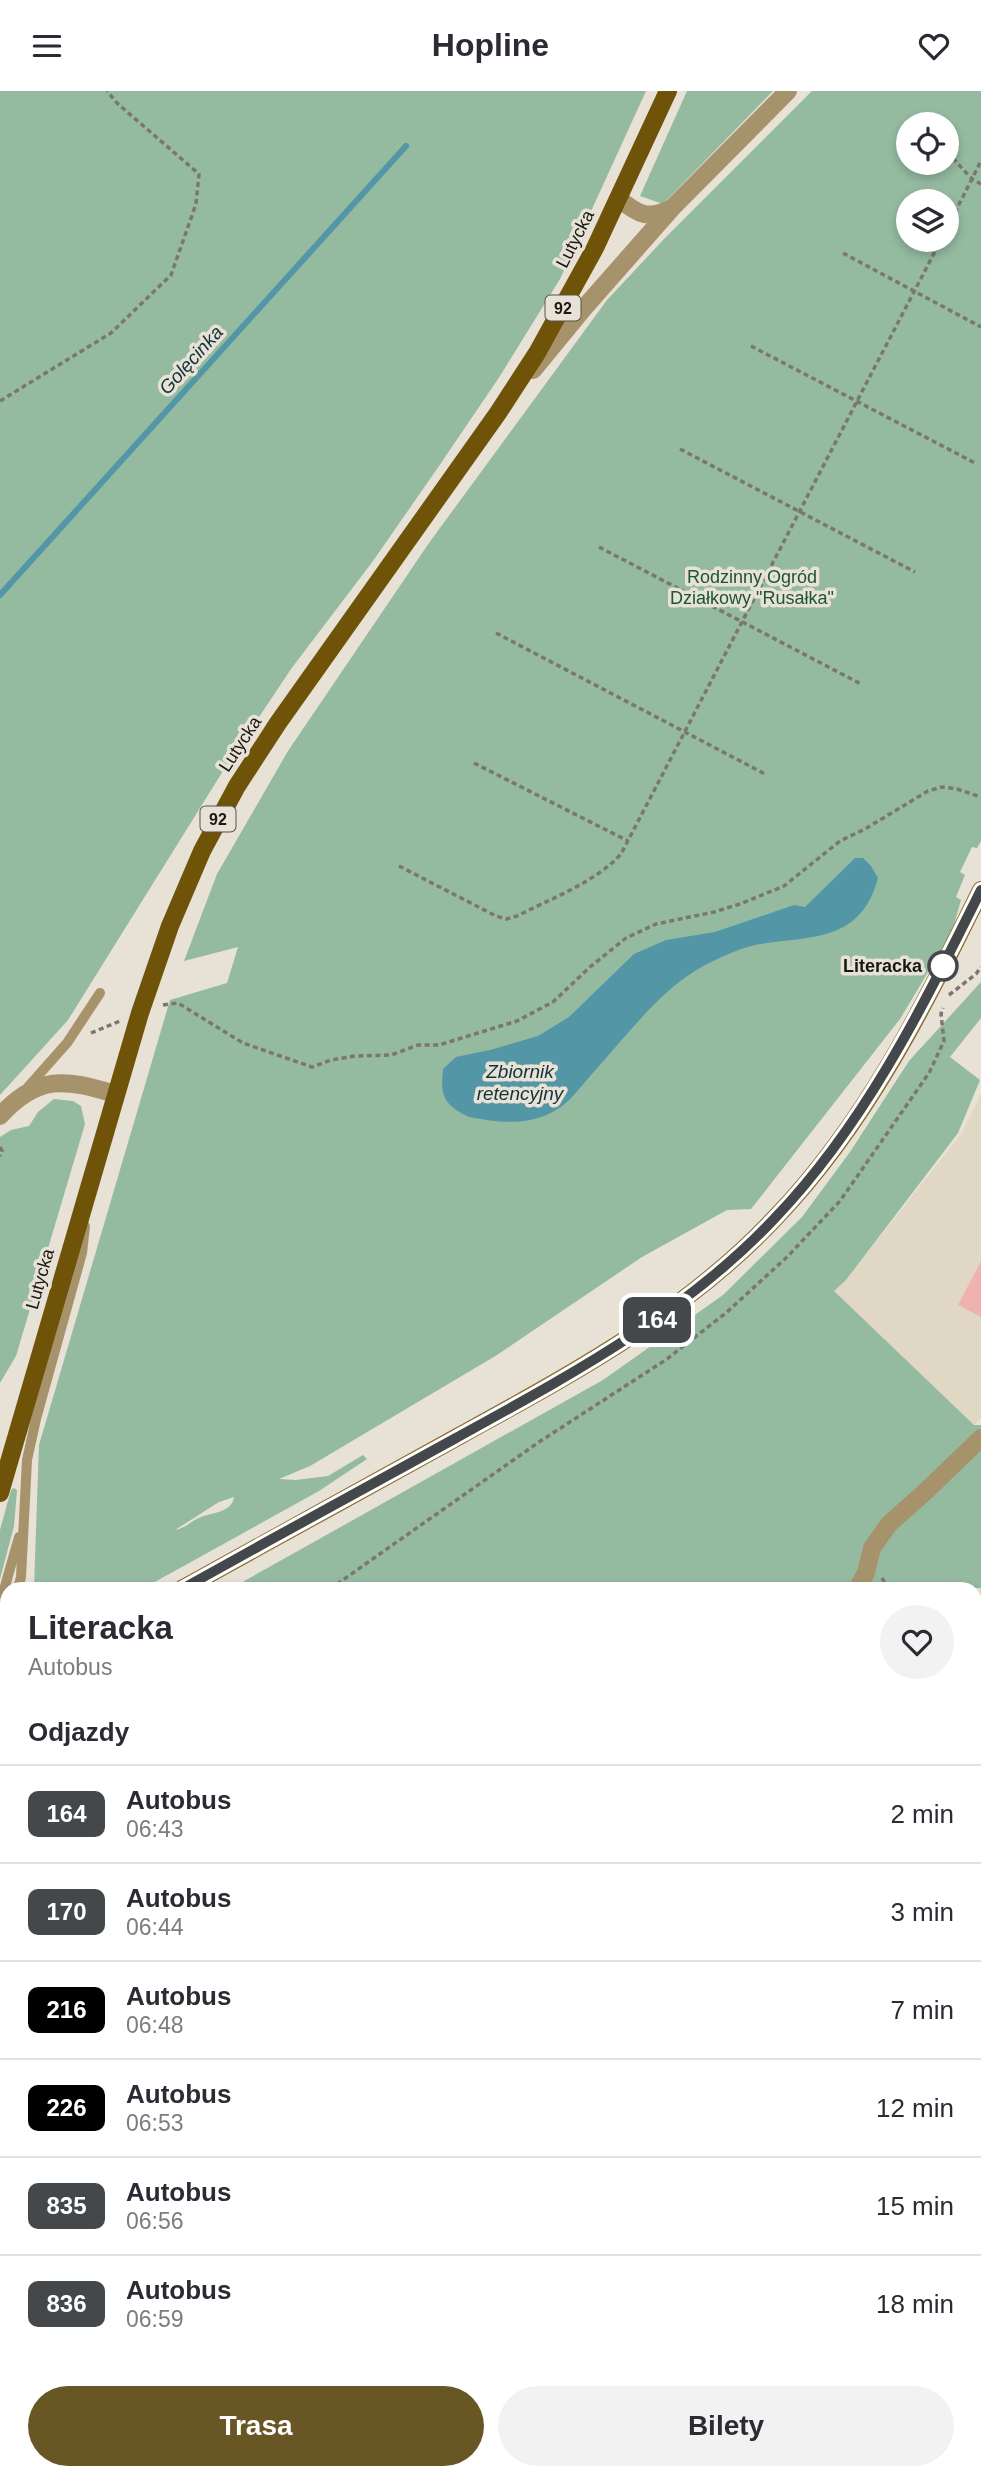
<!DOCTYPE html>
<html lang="pl">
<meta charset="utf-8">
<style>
:root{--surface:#fff;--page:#f2f2f3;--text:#2b2b33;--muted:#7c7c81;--line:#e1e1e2;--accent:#685725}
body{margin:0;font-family:Arial,sans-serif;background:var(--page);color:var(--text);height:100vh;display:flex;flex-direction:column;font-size:26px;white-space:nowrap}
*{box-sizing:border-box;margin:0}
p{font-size:23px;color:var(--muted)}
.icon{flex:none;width:38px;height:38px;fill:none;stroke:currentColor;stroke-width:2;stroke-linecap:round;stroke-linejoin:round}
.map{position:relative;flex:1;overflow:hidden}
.panel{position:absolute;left:0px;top:1491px;width:982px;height:898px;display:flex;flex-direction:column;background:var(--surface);border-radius:21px 21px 0 0;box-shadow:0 4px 10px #0003}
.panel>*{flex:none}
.badge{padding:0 14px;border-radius:10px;font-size:24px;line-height:46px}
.tools{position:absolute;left:896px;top:21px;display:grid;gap:14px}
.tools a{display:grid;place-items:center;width:63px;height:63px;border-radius:50%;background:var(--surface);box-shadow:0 4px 10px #0003;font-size:35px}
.map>.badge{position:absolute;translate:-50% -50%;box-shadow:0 0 0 4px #fff}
h2{padding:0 28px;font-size:26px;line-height:63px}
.round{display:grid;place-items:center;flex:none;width:74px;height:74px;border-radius:37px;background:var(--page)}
.overview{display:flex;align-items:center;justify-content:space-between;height:119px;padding:0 28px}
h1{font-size:33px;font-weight:800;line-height:52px}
.action{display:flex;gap:14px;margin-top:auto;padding:14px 28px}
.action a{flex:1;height:80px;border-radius:42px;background:var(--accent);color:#fff;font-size:28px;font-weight:800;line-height:80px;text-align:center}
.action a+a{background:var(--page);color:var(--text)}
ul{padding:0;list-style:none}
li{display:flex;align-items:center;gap:21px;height:98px;padding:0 28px;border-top:2px solid var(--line)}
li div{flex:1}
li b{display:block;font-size:26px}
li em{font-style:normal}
li .badge{min-width:77px;font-weight:700;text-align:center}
header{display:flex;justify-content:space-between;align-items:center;height:91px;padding:0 28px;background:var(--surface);font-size:32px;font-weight:800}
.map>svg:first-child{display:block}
.built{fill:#e1d7c5}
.green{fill:#94baa0;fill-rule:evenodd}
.water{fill:#5397a7}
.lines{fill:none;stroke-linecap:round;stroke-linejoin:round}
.stream{stroke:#5397a7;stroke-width:6}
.building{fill:#f0b2ae}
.path{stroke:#7b7770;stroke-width:3.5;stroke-dasharray:5 3.5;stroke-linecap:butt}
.lane{stroke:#a7936b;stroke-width:10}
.street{stroke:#a7936b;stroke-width:18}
.secondary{stroke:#896d2b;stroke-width:18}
.primary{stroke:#6f5309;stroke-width:18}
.line-casing{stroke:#fff;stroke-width:16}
.line{stroke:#45484a;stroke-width:10}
.stop-dot{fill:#fff;stroke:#45484a;stroke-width:3.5}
.labels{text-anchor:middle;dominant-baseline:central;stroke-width:7;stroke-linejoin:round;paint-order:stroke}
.shield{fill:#e7e1d6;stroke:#58544e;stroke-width:2}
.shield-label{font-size:16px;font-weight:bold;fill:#1a1814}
.street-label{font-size:18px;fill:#1a1814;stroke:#e7e1d6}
.park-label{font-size:18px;fill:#1b5534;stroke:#e7e1d6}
.stop-label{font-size:18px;font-weight:bold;fill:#1a1814;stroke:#e7e1d6;text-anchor:end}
.water-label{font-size:19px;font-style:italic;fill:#10333a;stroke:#e7e1d6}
</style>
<header><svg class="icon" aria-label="menu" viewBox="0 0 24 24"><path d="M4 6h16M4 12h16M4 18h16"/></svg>Hopline<svg class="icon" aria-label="heart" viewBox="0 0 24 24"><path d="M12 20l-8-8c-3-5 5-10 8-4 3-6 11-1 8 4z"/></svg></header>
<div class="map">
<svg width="981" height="2388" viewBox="0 0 981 2388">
<rect width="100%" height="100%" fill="#e7e1d6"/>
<!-- built -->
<path class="built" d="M981 1003V1327L974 1334 833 1200 846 1189 962 1042Z
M1 1889 7 1891V1958L0 1956Z
M240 2382H407L453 2388H238Z"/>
<!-- green -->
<path class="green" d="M0 0H646L560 188 500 285 439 375 373 470 291 578 223 680 68 929 0 1004Z
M687 0H773L663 113 640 105Z
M812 0H981V750L977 757 972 756 960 781 965 784 956 806 961 809 952 841 900 928 751 1118 727 1119 642 1166 497 1264 310 1375 279 1388 296 1389 328 1385 363 1364 367 1368 319 1400 142 1498 34 1497 39 1354 170 909 227 892 238 856 184 870 217 783 288 660 429 452 607 209 664 148ZM908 33H947V72H908ZM908 110H947V149H908ZM234 1406C232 1421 215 1421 201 1426 191 1430 186 1437 175 1439L219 1411Z
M981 891V927L950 966 980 989 958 1042 846 1189 834 1200 974 1334H981V1497L230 1498 603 1289 723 1204 802 1126 850 1061 909 970Z
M54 1008 73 1010 81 1015 85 1033 16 1265 0 1292V1046L11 1039 29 1035 38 1021Z
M14 1397 17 1399 14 1435 0 1488V1439L11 1399Z
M7 1623V1890L0 1888V1632L2 1626Z
M975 1662 981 1683V2388H453L407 2382H975Z
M0 2009 7 2011V2382H240L238 2388H0Z"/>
<!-- water -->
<path class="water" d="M855 767H863L871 775 878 787C861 851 812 845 760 853 742 856 721 866 705 874 661 897 625 947 591 984 582 994 573 1007 562 1015 538 1033 509 1033 481 1028 474 1027 467 1026 461 1022 441 1010 441 1000 443 978L456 966 490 959 538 945 569 926 634 863 666 849 715 841 794 814 805 816Z"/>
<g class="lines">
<!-- stream -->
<path class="stream" d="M0 504 406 55"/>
</g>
<!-- building -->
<path class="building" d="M981 1170V1226L958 1214Z"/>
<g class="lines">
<!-- path -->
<path class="path" d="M947 61 972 88 981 93
M947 137 981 70
M843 162 981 236
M751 255 975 372
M0 310 111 242 171 184 196 113 199 83 118 13 107 0
M680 358 915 481
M599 456 861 593
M496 542 765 683
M474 672 628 750
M399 775 496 825 506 828 517 825C550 808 596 791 621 763L941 149
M949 904 976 883 981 876
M163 914 178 912 243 952 312 976 331 969 355 965 391 964 418 954H439L517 930 553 911 590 876 626 847 656 833 714 821 740 813 784 795 840 750 865 738 928 700 942 696 957 698 981 706
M91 942 120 930
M0 1056 2 1060 0 1065
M882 1487 888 1498
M330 1498 539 1351 667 1268 727 1221 787 1166 840 1110 929 982 944 950 941 923 943 917
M975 1731 981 1736
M0 1880 7 1873
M975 2191 981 2189
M0 2346 7 2334
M712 2382 716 2388"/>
<!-- lane -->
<path class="lane" d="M28 996 67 952 100 902
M18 1498 21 1486 27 1369 36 1328 82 1162 85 1135
M0 1513 19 1446
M0 1561 7 1536
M0 1977 3 1978 7 1966"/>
<!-- street -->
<path class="street" d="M619 108C639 124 648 129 672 117
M533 279 584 217 672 117 788 0
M0 1025C38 983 65 988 115 1003
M857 1498 866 1482 872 1457 889 1433 925 1401 981 1347
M975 2012 981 2018
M975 2284 981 2289
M783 2382 790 2388"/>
<!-- secondary -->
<path class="secondary" d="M182 1498C275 1447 368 1395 461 1344 573 1282 686 1222 775 1127 866 1033 924 915 981 799
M0 1599 7 1595"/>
<!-- primary -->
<path class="primary" d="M0 1402 140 922 170 835 202 760 237 695 278 632 498 322 537 262 595 157 668 0"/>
</g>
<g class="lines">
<defs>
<path id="line" d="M182 1498C273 1447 365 1397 456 1347 570 1284 685 1223 775 1127 866 1032 923 915 981 799"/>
</defs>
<!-- line casing -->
<use href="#line" class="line-casing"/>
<!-- line -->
<use href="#line" class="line"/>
</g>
<!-- markers -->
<circle class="stop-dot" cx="943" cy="875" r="14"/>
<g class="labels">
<!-- shield labels -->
<g class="shield">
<rect x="545.5" y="204.5" width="35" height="25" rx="5"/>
<rect x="200.5" y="715.5" width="35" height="25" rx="5"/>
</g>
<g class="shield-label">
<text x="563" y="217">92</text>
<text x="218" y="728">92</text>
</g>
<!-- street labels -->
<g class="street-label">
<text transform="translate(575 148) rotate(-63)">Lutycka</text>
<text transform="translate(240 653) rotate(-57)">Lutycka</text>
<text transform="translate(40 1188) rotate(-74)">Lutycka</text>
</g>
<!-- park labels -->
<g class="park-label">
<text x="752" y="486">Rodzinny Ogród<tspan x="752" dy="21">Działkowy "Rusałka"</tspan></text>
</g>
<!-- stop labels -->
<g class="stop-label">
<text x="922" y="875">Literacka</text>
</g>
<!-- water labels -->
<g class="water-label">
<text transform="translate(191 269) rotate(-48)">Golęcinka</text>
<text x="520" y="980">Zbiornik<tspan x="520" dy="22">retencyjny</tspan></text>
</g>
</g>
</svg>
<div class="tools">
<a><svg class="icon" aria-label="locate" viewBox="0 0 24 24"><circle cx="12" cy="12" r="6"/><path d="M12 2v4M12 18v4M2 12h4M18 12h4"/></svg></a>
<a><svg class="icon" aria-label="layers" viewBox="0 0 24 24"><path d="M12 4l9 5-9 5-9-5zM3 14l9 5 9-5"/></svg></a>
</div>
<b class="badge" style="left:657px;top:1229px;background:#45484a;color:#fff">164</b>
<section class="panel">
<div class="overview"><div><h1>Literacka</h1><p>Autobus</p></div><a class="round"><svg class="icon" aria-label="heart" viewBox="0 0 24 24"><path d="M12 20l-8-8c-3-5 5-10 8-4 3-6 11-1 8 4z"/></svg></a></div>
<h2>Odjazdy</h2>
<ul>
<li><span class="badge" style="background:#45484a;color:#fff">164</span><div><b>Autobus</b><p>06:43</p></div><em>2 min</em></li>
<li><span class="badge" style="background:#45484a;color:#fff">170</span><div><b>Autobus</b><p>06:44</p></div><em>3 min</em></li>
<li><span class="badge" style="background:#000;color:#fff">216</span><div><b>Autobus</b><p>06:48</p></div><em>7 min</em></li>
<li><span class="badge" style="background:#000;color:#fff">226</span><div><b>Autobus</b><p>06:53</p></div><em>12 min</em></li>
<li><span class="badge" style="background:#45484a;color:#fff">835</span><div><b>Autobus</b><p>06:56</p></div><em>15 min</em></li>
<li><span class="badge" style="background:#45484a;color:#fff">836</span><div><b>Autobus</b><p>06:59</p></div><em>18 min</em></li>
</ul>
<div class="action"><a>Trasa</a><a>Bilety</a></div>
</section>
</div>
